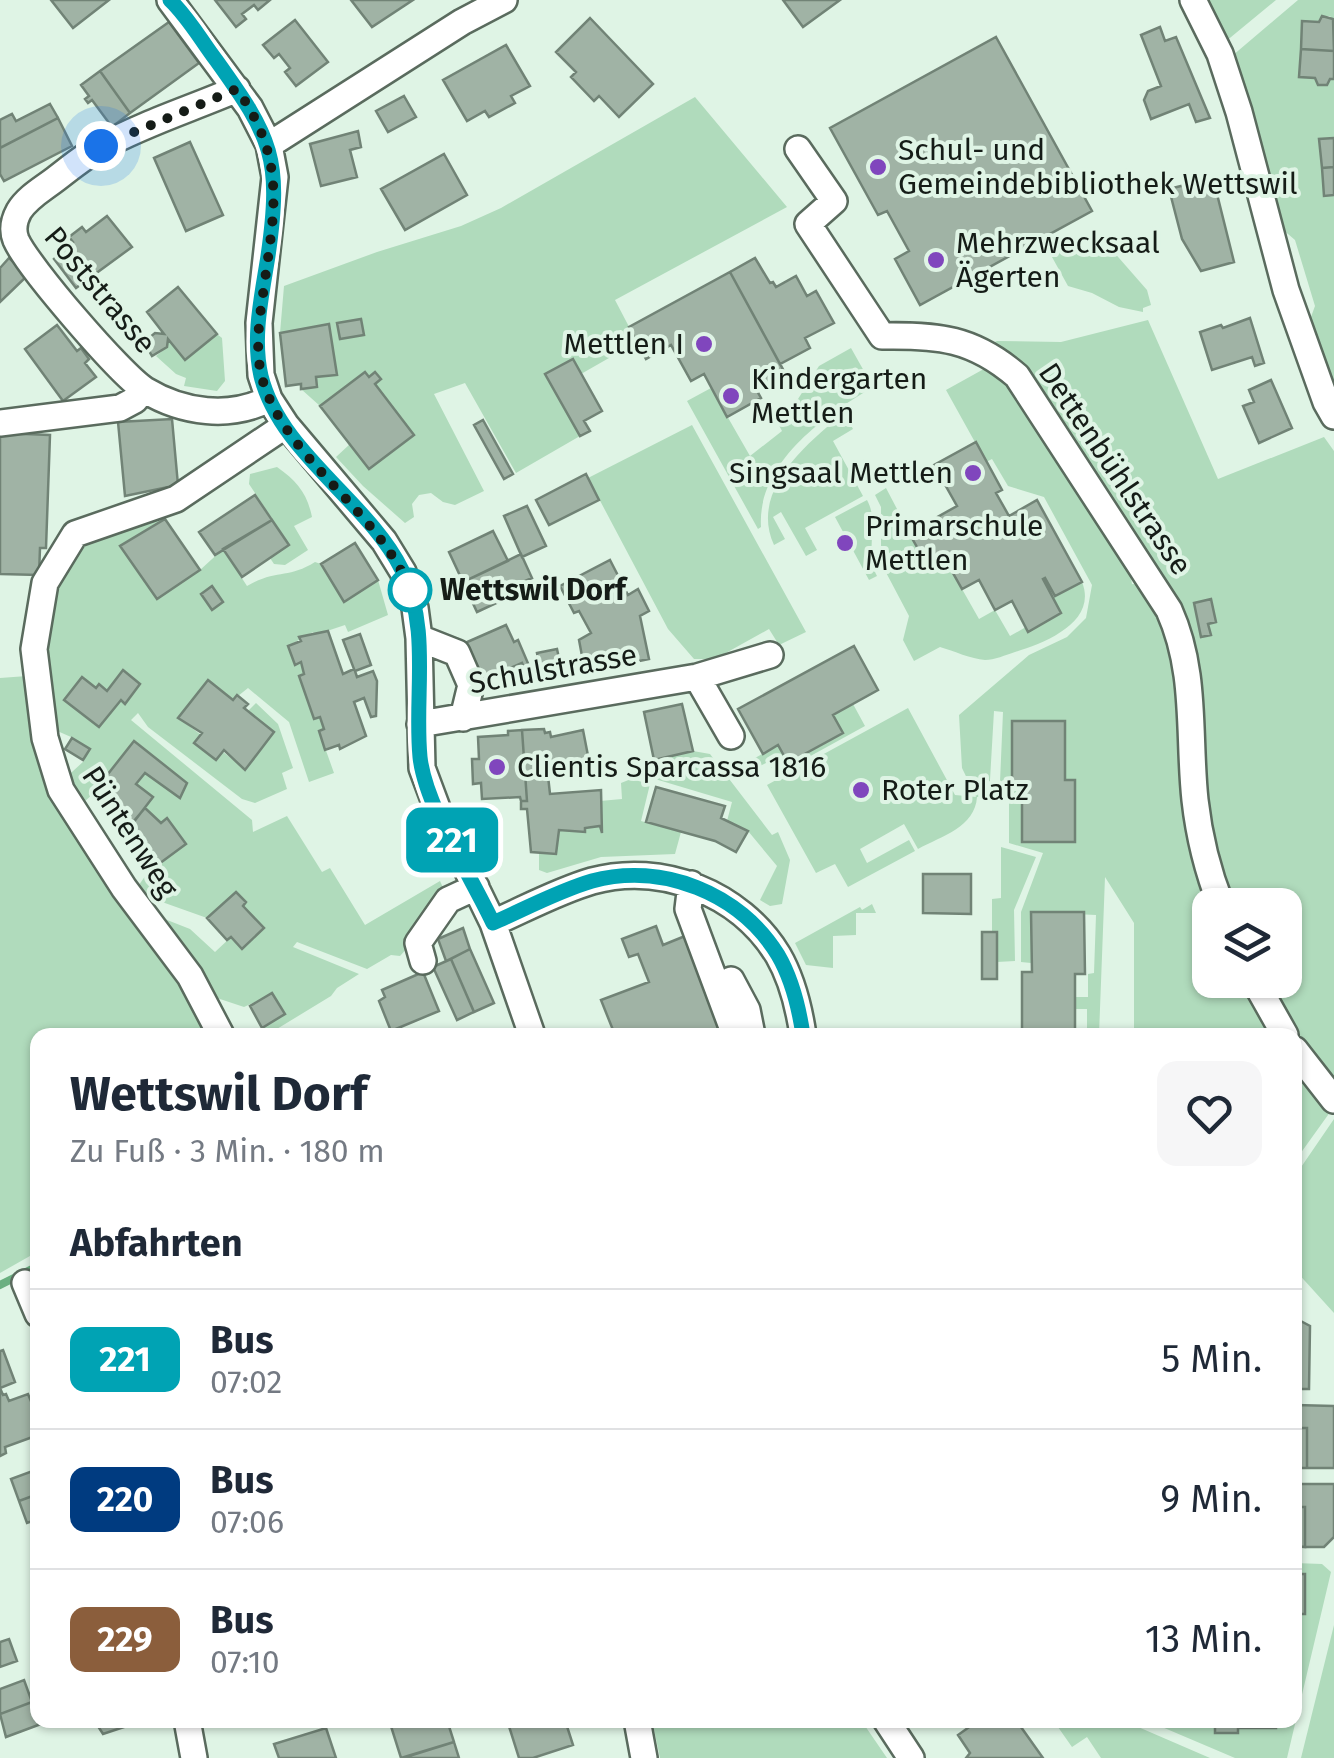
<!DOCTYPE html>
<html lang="de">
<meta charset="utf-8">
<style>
:root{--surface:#fff;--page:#f6f6f7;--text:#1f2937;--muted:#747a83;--line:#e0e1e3}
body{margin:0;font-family:"Fira Sans",sans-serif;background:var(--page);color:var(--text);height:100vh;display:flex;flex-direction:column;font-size:38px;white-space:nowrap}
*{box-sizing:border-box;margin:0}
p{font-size:32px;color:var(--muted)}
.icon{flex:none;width:55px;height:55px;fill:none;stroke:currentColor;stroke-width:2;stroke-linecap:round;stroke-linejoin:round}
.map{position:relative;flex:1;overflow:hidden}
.panel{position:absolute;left:30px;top:1028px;width:1272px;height:700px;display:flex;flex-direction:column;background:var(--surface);border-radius:20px;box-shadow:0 2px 8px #0004}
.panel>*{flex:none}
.badge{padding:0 20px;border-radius:15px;font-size:35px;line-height:65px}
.buttons{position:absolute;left:1192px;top:888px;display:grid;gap:20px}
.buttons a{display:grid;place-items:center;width:110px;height:110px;border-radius:20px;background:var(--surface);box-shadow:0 2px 8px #0004;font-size:50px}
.you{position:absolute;width:50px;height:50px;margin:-25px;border:8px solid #fff;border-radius:50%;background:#1a73e8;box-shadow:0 0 0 15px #1a73e833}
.map>.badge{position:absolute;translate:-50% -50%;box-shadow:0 0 0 5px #fff}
h2{padding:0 40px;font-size:38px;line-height:90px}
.round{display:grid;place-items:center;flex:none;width:105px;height:105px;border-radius:20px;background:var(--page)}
.overview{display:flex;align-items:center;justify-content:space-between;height:170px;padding:0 40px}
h1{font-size:48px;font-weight:700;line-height:75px}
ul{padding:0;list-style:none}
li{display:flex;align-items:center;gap:30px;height:140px;padding:0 40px;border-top:2px solid var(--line)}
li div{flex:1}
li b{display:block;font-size:38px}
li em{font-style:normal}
li .badge{min-width:110px;font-weight:700;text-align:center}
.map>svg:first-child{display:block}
.green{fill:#b0dbbc}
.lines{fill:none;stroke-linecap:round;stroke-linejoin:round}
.stream{stroke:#6bb081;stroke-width:8}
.building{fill:#a0b3a5;stroke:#718376;stroke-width:2.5}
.minor-casing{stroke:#5a6b5e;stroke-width:30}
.minor{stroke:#fff;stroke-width:25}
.line-casing{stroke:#fff;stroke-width:22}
.line{stroke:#00a3b4;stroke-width:15}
.walk{stroke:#151c17;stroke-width:10;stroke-dasharray:0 18}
.poi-dot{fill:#8046bd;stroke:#dff4e5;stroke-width:4}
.stop-dot{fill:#fff;stroke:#00a3b4;stroke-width:5}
.labels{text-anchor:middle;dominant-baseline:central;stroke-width:8;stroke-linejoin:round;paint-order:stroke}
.poi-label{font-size:30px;fill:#151c17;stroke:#dff4e5;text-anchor:start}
.street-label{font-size:30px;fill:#151c17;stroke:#dff4e5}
.stop-label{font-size:30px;font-weight:bold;fill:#151c17;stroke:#dff4e5;text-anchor:start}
</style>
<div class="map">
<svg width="1334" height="1758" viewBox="0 0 1334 1758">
<rect width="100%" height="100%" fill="#dff4e5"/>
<!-- green -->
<path class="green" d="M1205 0H1276L1225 42Z
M1298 0H1334V23L1330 16H1322L1319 22 1302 21 1299 77 1315 78 1318 85H1327L1330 79H1334V138L1320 140 1324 195H1334V393L1308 325 1315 306 1295 240 1281 228 1232 56Z
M695 97 787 207 615 300 637 342 581 374 573 359 546 374 580 436 516 473 465 383 434 394 484 491 455 505 443 502 431 493 419 495 412 504 414 517 405 523 363 486 336 457 350 444 320 406 301 389 317 387 316 377 336 374 329 325 280 333 284 286 377 252 461 226 501 208Z
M1066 244 1076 247 1081 255 1112 250 1147 290 1151 305 1143 308V312L1119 307 1092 293 1068 286 1052 257 1059 247Z
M1148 320 1218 479 1324 437 1334 451V1092L1296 1042 1262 980H1285V905H1227L1214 865 1188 639 988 345 997 341 1061 342Z
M217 334 222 338 225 381 217 391 184 386 186 378 176 374 156 356 167 347 168 339 186 360Z
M851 348 873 387C824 416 757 463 761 527L758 529 687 401 711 388 750 456 782 431 773 414 798 399 819 366Z
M991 365 1002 372 1127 554 1132 584 1147 585 1174 634 1210 905V980H1248L1278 1035H1134V923L1105 877 1099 1035H1065L1087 1033V1009H1075V997H1088V974L1094 973 1096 915 1031 912V963L1021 962V912L1043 853 1009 843V791H1022V842L1075 841 1065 780V721H1012V782H1000L1003 712 994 711 989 797H977C975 827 942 836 918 849L904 824 860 849 867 863 909 840 915 851 848 887 835 864 816 873 767 785 908 708 955 795 976 797 962 768 959 715 1029 655 1067 637 1086 618 1092 585 1044 497 1008 486 992 459 986 462 946 390Z
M844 413 853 429 833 441 863 496 805 528 817 550 806 556 781 512 773 517 785 539 774 545C749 491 807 443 844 413Z
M692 425 806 632 779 645 769 629 715 659H694L668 629 588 478Z
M277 467C297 481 307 493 312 517L294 526 308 550 285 565 274 564 270 558 289 544 249 484 250 474Z
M886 488 928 568 945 559 979 619 995 610 1010 636 1026 627 1029 631 1061 614 1053 598 1082 582C1098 622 1045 643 1015 652 1006 655 994 660 985 660 971 659 954 651 940 647L914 661 903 640 909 616 881 563V507L875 495Z
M867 500C880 523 864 552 877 576L869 580 835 517Z
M163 515 165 519 120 546 157 599 200 570 223 549 247 586C276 569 288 579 315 562L321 564 344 601 378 580 388 615 348 632 345 625 315 635 313 632 288 646 295 664 301 662 304 674 299 677 314 718 320 717 324 729 319 731 334 773 309 782 289 722 248 688 233 700 208 680 179 718 245 769 274 732 248 711 256 703 278 724 293 768 282 773 287 789 255 803 242 799 148 727 138 713 131 720 252 820 253 832 287 816 322 872 330 868 365 925 440 881 446 894 420 934 400 956 391 955 367 969 297 942 293 947 359 974 337 988 331 996 267 1035 262 1028 285 1014 273 994 244 1007 211 996 162 918 190 929 215 952 231 937 263 927 243 906 246 902 236 892 207 918 148 897 142 901 134 892 148 872 129 846 137 838 127 829 132 823 94 793 84 802 73 798 61 782 84 761 65 749 71 737 46 726 40 648 49 597 83 544Z
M27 676 40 754 211 1035H38L37 1252 0 1273V678Z
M853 704 865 726 776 775 768 762 760 766 755 758 778 745 788 763 842 733 833 715Z
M693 751 710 754 772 835 778 832 790 860 782 904 770 906 760 900 777 866 748 831 727 821 732 802 655 779 654 760Z
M631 779 650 784 641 821 681 832 675 854 601 857 547 873 539 870V853L556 854 559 830 585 832V828L600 826 602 833 600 801 622 799 621 783Z
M1001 847 1036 857 1014 910 1015 961 997 962 982 979V932H992V899L1001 898Z
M872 904 876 913H856V935L833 936V968L806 965 795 943 860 907 862 910Z
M1295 1059 1333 1108 1295 1161Z
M1334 1119V1313L1295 1270V1176Z
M1295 1563 1322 1564 1331 1572 1287 1758H1235L1162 1727 1168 1720H1295Z
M1334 1625V1758H1301Z
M652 1720H861L887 1758H660Z
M1053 1720H1122L1210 1758H1101L1087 1737 1072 1747Z"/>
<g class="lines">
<!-- stream -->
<path class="stream" d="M0 1285 38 1266"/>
</g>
<!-- building -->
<path class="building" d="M51 0H109L73 28Z
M215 0H270L258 10 254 5 242 14 246 19 236 27Z
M351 0H413L372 27Z
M783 0H840L803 27Z
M1322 16 1333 19 1334 51 1301 49 1302 21 1319 22Z
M590 18 653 84 619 117 599 96 594 101 571 77 576 72 556 52Z
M295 20 328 62 296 86 285 72 290 68 279 54 274 58 263 45Z
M169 22 199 63 130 113 100 71Z
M1160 27 1165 41 1176 37 1210 118 1196 122 1189 104 1151 119 1144 100 1148 91 1161 86 1141 35Z
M996 37 1092 211 920 305 895 259 909 251 887 211 878 215 830 128Z
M506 45 530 86 511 96 515 103 489 117 485 111 467 121 443 80Z
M1301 49 1334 51V79H1330L1327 85H1318L1315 78 1299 77Z
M100 71 130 113 112 127 92 100 88 103 85 99 89 96 81 85Z
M404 96 416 117 388 132 376 111Z
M50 104 58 118 0 148V120L12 114 16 121Z
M58 118 72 146 4 181 0 174V148Z
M358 131 361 147 350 150 357 177 321 186 310 144Z
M1334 138V167L1322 168 1319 139Z
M190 142 223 215 186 231 154 158Z
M444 154 467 195 405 230 381 189Z
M1334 167V195L1324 196 1322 168Z
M1213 178 1234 262 1201 271 1182 239 1169 189Z
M107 216 132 247 76 288 54 259 73 242 69 237 82 227 86 232Z
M9 258 28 275 0 302V268Z
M755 258 770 283 773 282 776 287 796 276 807 296 816 291 834 323 805 338 810 348 780 364 730 272Z
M730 272 785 373 756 389 761 398 727 417 704 374 691 381 671 345 646 359 629 327Z
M178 287 217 334 185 360 168 339 167 347 152 356 144 342 155 333 164 334 147 312Z
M1250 318 1264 363 1255 366 1252 357 1212 370 1200 332 1221 325 1223 328Z
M361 319 364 335 340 339 337 323Z
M329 324 337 375 316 377 317 387 301 389V384L286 386 280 333Z
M57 325 77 351 81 348 89 359 85 363 96 377 63 401 25 349Z
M573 359 602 411 584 421 590 431 580 436 545 374Z
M365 372 369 377 375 372 381 379 375 384 414 435 369 469 320 406Z
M1271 380 1292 428 1259 443 1243 406 1254 402 1249 390Z
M172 419 178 485 125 496 118 422Z
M483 420 513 474 504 479 474 425Z
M0 433 50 435 46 548H40L39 575 0 574Z
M976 442 1002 490 996 493 1009 516 1037 500 1082 582 1055 596 1045 578 1043 579 1061 613 1028 632 1012 601 995 610 979 580 962 589 945 559 929 568 909 533 957 506 934 465Z
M586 474 599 500 549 525 536 500Z
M255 495 272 520 215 555 199 532Z
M527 506 546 546 522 557 504 516Z
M165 519 200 570 157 599 120 546Z
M272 520 289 545 242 577 223 549Z
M493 531 508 561 463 582 449 552Z
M355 543 378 580 344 602 321 564Z
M521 554 532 578 518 584 522 591 477 612 463 582Z
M610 560 628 595 638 589 649 611 640 616 649 659 585 672 579 640 591 633 579 611 574 613 560 586Z
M212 586 223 602 212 610 201 594Z
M1211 599 1216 622 1208 624 1211 635 1201 637 1194 603Z
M506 625 514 642 518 640 530 668 525 670 522 663 481 681 465 643Z
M328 631 343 674 354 669 343 640 360 634 371 665 355 671 357 677 373 671 377 681 376 716 371 717 364 698 354 702 366 736 340 749 339 745 325 750 319 731 324 729 320 717 314 719 299 676 304 674 301 662 295 665 288 646 301 641 299 637Z
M854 646 878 690 833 715 843 733 788 763 778 745 763 754 738 709Z
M557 649 563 677 542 681 537 653Z
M123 670 140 684 125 704 121 700 99 727 64 700 82 677 96 688 99 684 107 691Z
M208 680 233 700 237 695 248 704 244 708 274 732 245 770 224 750 216 760 194 743 202 733 178 718Z
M682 704 693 751 654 760 644 712Z
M1012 721H1065V780H1075V842H1022V782H1012Z
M544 729 545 733 550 732 551 737 583 730 590 766 569 770 568 765 560 766 561 775 548 776 550 794 601 790 602 833 600 826 585 828V832L559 830 556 854 531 852 527 809H521V801H527L522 730Z
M522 730 527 801H521L520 797 482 799 481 783 473 784 472 759H479L478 737 508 735V731Z
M72 738 90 749 83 760 65 749Z
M134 741 187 783 180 798 145 773 136 784 153 797 133 823 93 793Z
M656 787 725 806 721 818 748 831 736 852 715 841 646 822Z
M145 808 161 823 167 818 186 844 148 872 129 846 138 838 127 829Z
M923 874H971V914L923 913Z
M236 892 246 902 243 906 264 928 242 949 231 937 227 940 207 918Z
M1031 912H1084L1085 974H1075V1031H1022V972H1032Z
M656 926 663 945 690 934 727 1035H615L601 1000 649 982 638 954 629 957 622 939Z
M463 928 470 949 446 961 438 939Z
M982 932H997V979H982Z
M470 949 494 1003 474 1012 451 959Z
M451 959 474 1012 457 1020 433 967Z
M423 972 439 1011 391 1031 379 1001 385 997 382 990Z
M272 993 285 1014 262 1028 250 1006Z
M1295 1318 1310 1326 1309 1389H1295Z
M3 1350 15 1382 0 1388 3 1395 6 1394 9 1401 28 1394 38 1418V1435L5 1447 6 1453 0 1456V1351Z
M1295 1405 1334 1406V1468H1307V1428H1295Z
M1295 1428H1307V1468H1295Z
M38 1469V1494L19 1501 11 1479Z
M1295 1484H1334V1537L1324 1547H1305V1507H1295Z
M38 1494V1519L27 1523 19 1501Z
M1295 1507H1305V1547L1295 1546Z
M1295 1574H1305V1614H1295Z
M9 1639 17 1661 0 1667V1642Z
M24 1680 32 1702 0 1714V1689Z
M32 1702 41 1724 6 1737 0 1714Z
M94 1720H145L103 1734Z
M389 1720H447L454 1742 401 1758Z
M507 1720H565L573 1745 533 1758H519Z
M979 1720H1016L1043 1758H966L970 1753 958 1735Z
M1215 1720H1276V1728H1238V1733H1215Z
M326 1728 336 1758H279L274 1744Z
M454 1742 459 1758H403Z"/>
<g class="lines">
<defs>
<path id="minor" d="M170 0 250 108 269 145 275 177 259 323 261 375 269 399 286 425 384 541 403 572 415 608 419 638 422 768 437 808 493 923 532 1035
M1193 0 1220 54 1239 112 1286 290 1326 402 1334 416
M237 89C193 108 145 123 103 146 85 155 69 169 53 181 41 190 27 198 19 211 14 220 12 230 16 240 28 267 121 375 145 390 183 413 230 419 269 399
M269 145 462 22 504 0
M798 149 834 201 808 224 882 336C938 335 973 338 1017 376L1169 610C1197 672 1188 735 1195 800 1199 836 1208 872 1221 905
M0 423 120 408 135 400 143 389
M419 638 457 653 471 685 463 718
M697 677 731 736
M420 724 697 677 770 655
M691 884 688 909 735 1035
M493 923C525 909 558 891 592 881 662 862 740 893 778 955 792 979 799 1008 803 1035
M423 961 418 943 448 900 476 887
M731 980 747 1010 752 1035
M1254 980 1285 1035
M221 1035 190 976 124 888 61 790 45 738 34 649 45 583 75 534 176 499 286 425
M1295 1050 1334 1100
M25 1283 38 1314
M187 1720 194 1758
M637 1720 644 1758
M886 1720 911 1758"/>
</defs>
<!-- minor casing -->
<use href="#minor" class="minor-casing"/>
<!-- minor -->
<use href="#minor" class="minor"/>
</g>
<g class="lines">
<defs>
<path id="line" d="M170 0C188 17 201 40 216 60 272 138 282 158 268 256 262 295 252 337 261 376 280 453 368 501 402 570 431 629 414 695 420 757 425 805 472 878 493 923 525 909 558 891 592 881 662 862 740 893 778 955 792 979 799 1008 803 1035"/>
</defs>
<!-- line casing -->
<use href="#line" class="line-casing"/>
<!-- line -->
<use href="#line" class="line"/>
<!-- walk -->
<path class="walk" d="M101 146 237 89C288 162 274 211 263 294 259 321 255 350 262 378 284 459 379 510 410 590"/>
</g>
<!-- markers -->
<g class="poi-dot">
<circle cx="878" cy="167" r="10"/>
<circle cx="936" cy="260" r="10"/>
<circle cx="704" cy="344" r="10"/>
<circle cx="731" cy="396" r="10"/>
<circle cx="973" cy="473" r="10"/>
<circle cx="845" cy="543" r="10"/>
<circle cx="497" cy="767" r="10"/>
<circle cx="861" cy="790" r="10"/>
</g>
<circle class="stop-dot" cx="410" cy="590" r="20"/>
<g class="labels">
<!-- poi labels -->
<g class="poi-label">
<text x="898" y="150">Schul- und<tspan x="898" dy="34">Gemeindebibliothek Wettswil</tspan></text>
<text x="956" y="243">Mehrzwecksaal<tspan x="956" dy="34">Ägerten</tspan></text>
<text x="684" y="344" text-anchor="end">Mettlen I</text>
<text x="751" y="379">Kindergarten<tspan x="751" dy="34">Mettlen</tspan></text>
<text x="953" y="473" text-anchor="end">Singsaal Mettlen</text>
<text x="865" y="526">Primarschule<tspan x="865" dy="34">Mettlen</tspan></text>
<text x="517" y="767">Clientis Sparcassa 1816</text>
<text x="881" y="790">Roter Platz</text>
</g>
<!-- street labels -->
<g class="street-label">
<text transform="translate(100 290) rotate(50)">Poststrasse</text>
<text transform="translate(1115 469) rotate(56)">Dettenbühlstrasse</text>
<text transform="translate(553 669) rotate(-10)">Schulstrasse</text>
<text transform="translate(130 832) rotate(57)">Püntenweg</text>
</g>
<!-- stop labels -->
<g class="stop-label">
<text x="440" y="590">Wettswil Dorf</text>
</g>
</g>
</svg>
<div class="buttons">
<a><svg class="icon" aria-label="layers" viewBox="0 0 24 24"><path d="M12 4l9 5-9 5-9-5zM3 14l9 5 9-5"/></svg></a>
</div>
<div class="you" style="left:101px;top:146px"></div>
<b class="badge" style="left:452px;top:840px;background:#00a3b4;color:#fff">221</b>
<section class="panel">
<div class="overview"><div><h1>Wettswil Dorf</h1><p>Zu Fuß · 3 Min. · 180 m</p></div><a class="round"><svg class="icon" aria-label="heart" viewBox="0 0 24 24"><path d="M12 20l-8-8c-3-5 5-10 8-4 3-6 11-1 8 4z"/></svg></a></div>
<h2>Abfahrten</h2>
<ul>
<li><span class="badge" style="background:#00a3b4;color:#fff">221</span><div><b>Bus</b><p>07:02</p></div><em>5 Min.</em></li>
<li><span class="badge" style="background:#003b80;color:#fff">220</span><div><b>Bus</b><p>07:06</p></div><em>9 Min.</em></li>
<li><span class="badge" style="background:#8b5e3c;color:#fff">229</span><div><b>Bus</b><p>07:10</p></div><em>13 Min.</em></li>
</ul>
</section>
</div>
